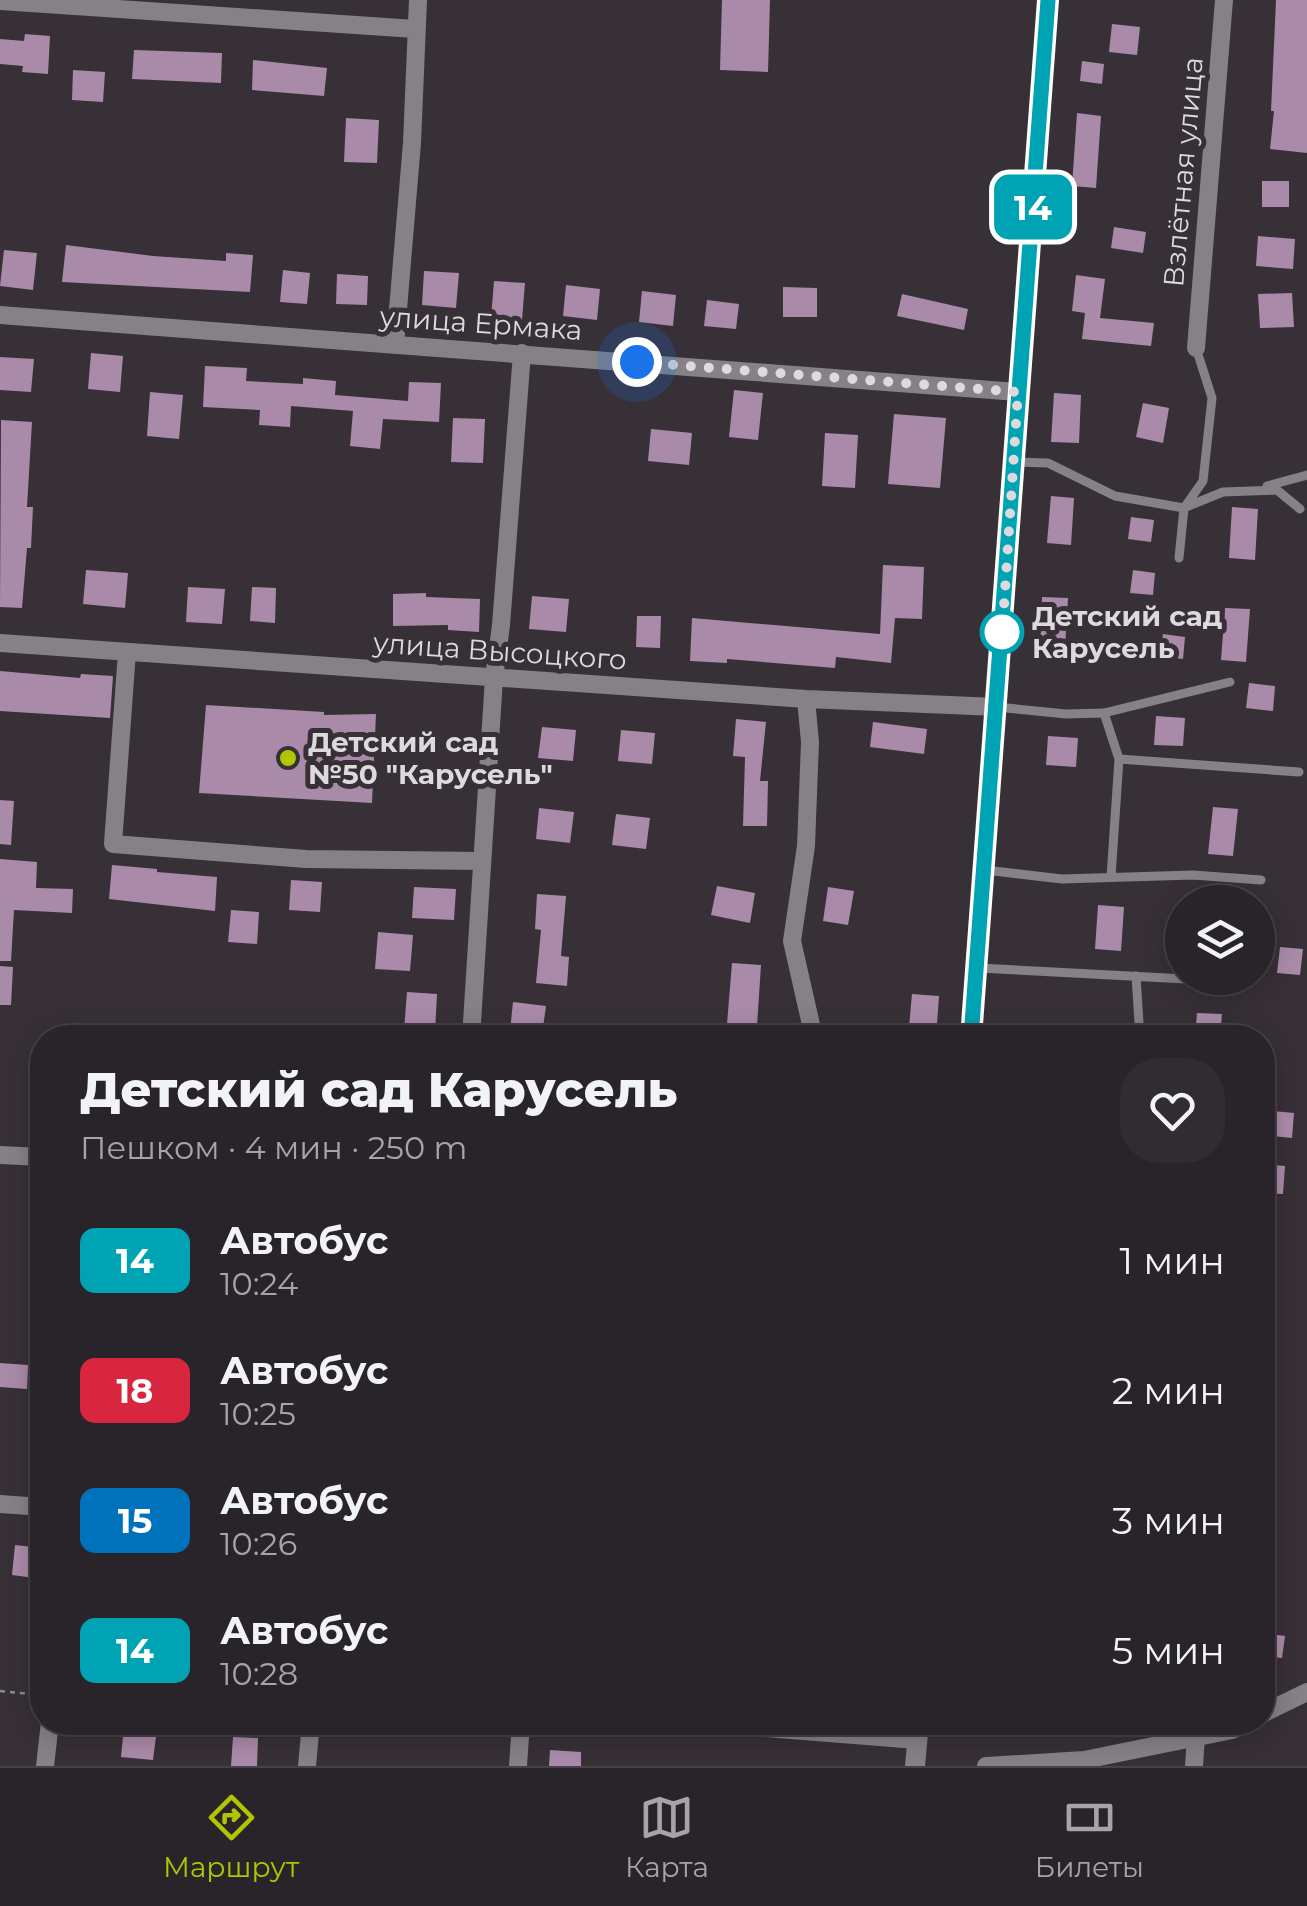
<!DOCTYPE html>
<html lang="ru">
<meta charset="utf-8">
<style>
:root{--surface:#292429;--page:#312c31;--text:#f1f3f6;--muted:#a5a4a8;--line:#454146;--accent:#b0c503}
body{margin:0;font-family:Montserrat,sans-serif;background:var(--page);color:var(--text);height:100vh;display:flex;flex-direction:column;font-size:38px;white-space:nowrap}
*{box-sizing:border-box;margin:0}
p{font-size:32px;color:var(--muted)}
.icon{flex:none;width:55px;height:55px;fill:none;stroke:currentColor;stroke-width:2;stroke-linecap:round;stroke-linejoin:round}
.map{position:relative;flex:1;overflow:hidden}
.side{position:absolute;left:30px;top:1025px;width:1245px;height:710px;display:flex;flex-direction:column;background:var(--surface);border-radius:40px;box-shadow:0 5px 25px #0003,0 0 0 2px var(--line)}
.side>*{flex:none}
.badge{padding:0 20px;border-radius:15px;font-size:35px;line-height:65px}
.tools{position:absolute;left:1165px;top:885px;display:grid;gap:20px}
.tools a{display:grid;place-items:center;width:110px;height:110px;border-radius:50%;background:var(--surface);box-shadow:0 5px 25px #0003,0 0 0 2px var(--line);font-size:50px}
.you{position:absolute;width:50px;height:50px;margin:-25px;border:8px solid #fff;border-radius:50%;background:#1a73e8;box-shadow:0 0 0 15px #1a73e833}
.map>.badge{position:absolute;translate:-50% -50%;box-shadow:0 0 0 5px #fff}
.round{display:grid;place-items:center;flex:none;width:105px;height:105px;border-radius:40px;background:var(--page)}
.head{display:flex;align-items:center;justify-content:space-between;height:170px;padding:0 50px}
h1{font-size:48px;font-weight:800;line-height:75px}
ul{padding:0;list-style:none}
li{display:flex;align-items:center;gap:30px;height:130px;padding:0 50px}
li div{flex:1}
li b{display:block;font-size:38px}
li em{font-style:normal}
li .badge{min-width:110px;font-weight:700;text-align:center}
.tab-bar{display:flex;justify-content:space-around;align-items:center;height:140px;border-top:2px solid var(--line);background:var(--surface);font-size:28px;color:var(--muted)}
.tab-bar a{display:grid;justify-items:center;gap:5px}
.tab-bar .on{color:var(--accent)}
.map>svg:first-child{display:block}
.building{fill:#aa8aa9}
.lines{fill:none;stroke-linecap:round;stroke-linejoin:round}
.path{stroke:#8f8a8f;stroke-width:2.5;stroke-dasharray:5 5;stroke-linecap:butt}
.service{stroke:#858185;stroke-width:9}
.minor{stroke:#858185;stroke-width:18}
.tertiary{stroke:#858185;stroke-width:20}
.line-casing{stroke:#fff;stroke-width:22}
.line{stroke:#00a3b4;stroke-width:15}
.walk{stroke:#ddd9dd;stroke-width:10;stroke-dasharray:0 18}
.stop-dot{fill:#fff;stroke:#00a3b4;stroke-width:5}
.poi-dot{fill:#b0c503;stroke:#373037;stroke-width:4}
.labels{text-anchor:middle;dominant-baseline:central;stroke-width:10;stroke-linejoin:round;paint-order:stroke}
.street-label{font-size:28px;fill:#ddd9dd;stroke:#373037}
.stop-label{font-size:28px;font-weight:bold;fill:#ddd9dd;stroke:#373037;text-anchor:start}
.poi-label{font-size:28px;font-weight:bold;fill:#ddd9dd;stroke:#373037;text-anchor:start}
</style>
<div class="map">
<svg width="1307" height="1766" viewBox="0 0 1307 1766">
<rect width="100%" height="100%" fill="#373037"/>
<!-- building -->
<path class="building" d="M722 0H770L768 72 720 70Z
M1276 0H1307V153L1270 149 1274 111H1271Z
M1112 24 1140 27 1137 55 1109 52Z
M25 34 50 36 48 74 22 72 23 66 0 64V39L24 41Z
M134 50 222 53 221 83 132 79Z
M253 60 327 68 324 96 252 90Z
M1082 61 1104 64 1102 84 1080 81Z
M73 70 105 72 103 102 72 100Z
M1077 113 1101 116 1096 188 1072 186Z
M346 118 379 120 377 163 344 162Z
M1262 181H1289V207H1262Z
M1114 227 1146 232 1143 253 1111 248Z
M1258 236 1295 239 1293 269 1256 266Z
M66 245 153 256 226 261V253L253 255 250 292 62 282Z
M4 250 37 253 33 290 0 286Z
M283 270 310 273 307 304 280 302Z
M424 271 459 273 456 308 422 305Z
M337 274 368 276 367 305 336 304Z
M1076 275 1105 279 1100 318 1154 323 1151 346 1082 339 1085 313 1072 311Z
M494 281 525 283 522 320 491 318Z
M566 285 600 289 597 320 563 316Z
M783 287 817 288V317H783Z
M642 291 676 295 673 326 639 322Z
M1292 293 1294 327 1260 328 1258 294Z
M902 294 968 309 964 330 897 316Z
M707 300 739 304 736 329 704 326Z
M91 353 123 356 120 392 88 389Z
M0 357 34 359 31 392 0 390Z
M205 366 247 368 246 381 303 384V378L336 381 335 395 408 401 409 382 441 383 439 422 383 419 380 449 350 446 353 411 291 406 290 427 259 425 260 410 203 407Z
M734 390 763 393 758 440 729 437Z
M150 392 183 395 179 439 147 436Z
M1054 393 1081 395 1079 443 1051 442Z
M1143 403 1169 408 1163 443 1136 437Z
M894 414 946 418 940 488 888 484Z
M453 418 485 419 483 463 451 462Z
M1 420 32 422 27 507H33L31 548H27L22 608 0 607Z
M651 429 692 433 689 465 648 461Z
M825 433 858 435 855 488 822 486Z
M1051 496 1074 498 1071 545 1047 543Z
M1232 507 1258 509 1255 560 1229 558Z
M1131 517 1154 520 1151 542 1128 539Z
M883 565 924 567 922 619 895 618 891 663 836 657 835 668 727 659V663L690 661 692 618 880 634Z
M86 570 128 573 125 608 83 604Z
M1133 570 1155 573 1153 595 1130 593Z
M188 587 225 589 222 624 186 622Z
M252 587 276 588 275 623 250 621Z
M426 593V597L480 599 479 632 448 630V625L393 626V594Z
M532 596 569 599 566 632 529 629Z
M1042 597 1068 598 1065 647 1040 646Z
M1225 608 1250 609 1246 662 1221 660Z
M637 616H661L660 648 636 647Z
M1163 634 1185 637 1183 659 1160 656Z
M0 671 80 678 81 674 113 676 110 718 0 711Z
M1249 683 1275 686 1273 711 1246 708Z
M206 705 324 712V715L376 714 372 803 199 793Z
M1156 716 1185 718 1183 746 1154 745Z
M736 719 766 722 760 781H768L767 826H743L745 757 733 756Z
M873 722 927 729 924 754 870 747Z
M542 727 576 730 573 761 538 758Z
M621 730 655 733 652 764 618 761Z
M1048 736 1078 738 1076 767 1046 765Z
M0 800 14 801 11 845 0 844Z
M1213 807 1238 809 1233 856 1208 854Z
M539 808 574 812 570 843 536 839Z
M616 814 650 818 646 849 612 845Z
M0 859 37 862 36 888 73 889 72 913 14 910 11 961H0Z
M112 865 157 869V872L217 877 215 911 109 899Z
M291 880 322 882 320 912 289 910Z
M717 886 755 893 750 923 711 915Z
M414 887 456 889 454 920 412 918Z
M828 887 854 891 848 925 823 921Z
M537 894 566 896 561 956 569 957 567 986 536 983 541 930 535 929Z
M1098 905 1124 907 1121 951 1095 949Z
M231 910 259 912 257 944 228 942Z
M378 932 413 935 410 971 375 969Z
M1280 947 1303 949 1300 975 1277 973Z
M732 963 761 965 757 1026 727 1024Z
M0 966 13 967 11 1005H0Z
M407 992 437 994 435 1032 404 1030Z
M912 994 939 996 936 1038H908Z
M513 1002 546 1006 542 1035 510 1031Z
M1197 1013 1222 1014 1220 1038H1195Z
M1262 1110 1294 1113 1292 1138 1262 1135Z
M1262 1164 1285 1166 1283 1194 1262 1193Z
M0 1363 28 1365 27 1389 0 1387Z
M15 1545 42 1548V1579L12 1575Z
M1262 1633 1285 1636 1282 1658 1262 1656Z
M124 1726 157 1729 153 1760 121 1757Z
M233 1737 258 1738 257 1766H231Z
M550 1750 581 1752V1766H549Z"/>
<g class="lines">
<!-- path -->
<path class="path" d="M0 1691 42 1695"/>
<!-- service -->
<path class="service" d="M1014 462 1048 463 1115 496 1184 508 1179 558
M1267 486 1307 475
M1186 507 1223 492 1277 490 1300 509
M1184 508 1203 481 1212 398 1196 348
M997 707 1066 714 1104 713 1230 682
M1104 713 1119 759 1111 877
M1119 759 1299 772
M985 870 1062 879 1193 875 1261 880
M978 968 1205 980
M1136 976 1140 1038"/>
<!-- minor -->
<path class="minor" d="M0 1 415 29
M0 315 1018 392
M395 345 412 143 418 0
M1196 348 1224 0
M0 643 806 699 997 707
M127 652 113 844 306 859 482 861
M806 699 810 742 806 846 792 941 814 1038
M471 1038 494 678 501 625 522 353
M0 1155 42 1157
M0 1504 42 1507
M1262 1714 1307 1692
M691 1722 917 1740
M45 1766 50 1722
M307 1766 311 1722
M518 1766 521 1722
M986 1766 1084 1760 1232 1730 1247 1722
M1194 1766 1196 1737"/>
<!-- tertiary -->
<path class="tertiary" d="M971 1038 1048 0
M915 1766 919 1722"/>
</g>
<g class="lines">
<defs>
<path id="line" d="M971 1038 1048 0"/>
</defs>
<!-- line casing -->
<use href="#line" class="line-casing"/>
<!-- line -->
<use href="#line" class="line"/>
<!-- walk -->
<path class="walk" d="M637 362 1018 392 1002 637V632"/>
</g>
<!-- markers -->
<circle class="stop-dot" cx="1002" cy="632" r="20"/>
<circle class="poi-dot" cx="288" cy="758" r="10"/>
<g class="labels">
<!-- street labels -->
<g class="street-label">
<text transform="translate(1183 172) rotate(-85)">Взлётная улица</text>
<text transform="translate(481 323) rotate(4)">улица Ермака</text>
<text transform="translate(500 651) rotate(4)">улица Высоцкого</text>
</g>
<!-- stop labels -->
<g class="stop-label">
<text x="1032" y="616">Детский сад<tspan x="1032" dy="32">Карусель</tspan></text>
</g>
<!-- poi labels -->
<g class="poi-label">
<text x="308" y="742">Детский сад<tspan x="308" dy="32">№50 "Карусель"</tspan></text>
</g>
</g>
</svg>
<div class="tools">
<a><svg class="icon" aria-label="layers" viewBox="0 0 24 24"><path d="M12 4l9 5-9 5-9-5zM3 14l9 5 9-5"/></svg></a>
</div>
<div class="you" style="left:637px;top:362px"></div>
<b class="badge" style="left:1033px;top:207px;background:#00a3b4;color:#fff">14</b>
<section class="side">
<div class="head"><div><h1>Детский сад Карусель</h1><p>Пешком · 4 мин · 250 m</p></div><a class="round"><svg class="icon" aria-label="heart" viewBox="0 0 24 24"><path d="M12 20l-8-8c-3-5 5-10 8-4 3-6 11-1 8 4z"/></svg></a></div>
<ul>
<li><span class="badge" style="background:#00a3b4;color:#fff">14</span><div><b>Автобус</b><p>10:24</p></div><em>1 мин</em></li>
<li><span class="badge" style="background:#d7263d;color:#fff">18</span><div><b>Автобус</b><p>10:25</p></div><em>2 мин</em></li>
<li><span class="badge" style="background:#0072bc;color:#fff">15</span><div><b>Автобус</b><p>10:26</p></div><em>3 мин</em></li>
<li><span class="badge" style="background:#00a3b4;color:#fff">14</span><div><b>Автобус</b><p>10:28</p></div><em>5 мин</em></li>
</ul>
</section>
</div>
<nav class="tab-bar">
<a class="on"><svg class="icon" aria-label="directions" viewBox="0 0 24 24"><path d="M12 3l9 9-9 9-9-9zM9 14v-3h6M13 9l2 2-2 2"/></svg>Маршрут</a>
<a><svg class="icon" aria-label="map" viewBox="0 0 24 24"><path d="M3 6l6-2 6 2 6-2v14l-6 2-6-2-6 2zM9 4v14M15 6v14"/></svg>Карта</a>
<a><svg class="icon" aria-label="tickets" viewBox="0 0 24 24"><path d="M3 7h18v10H3zM15 7v10"/></svg>Билеты</a>
</nav>
